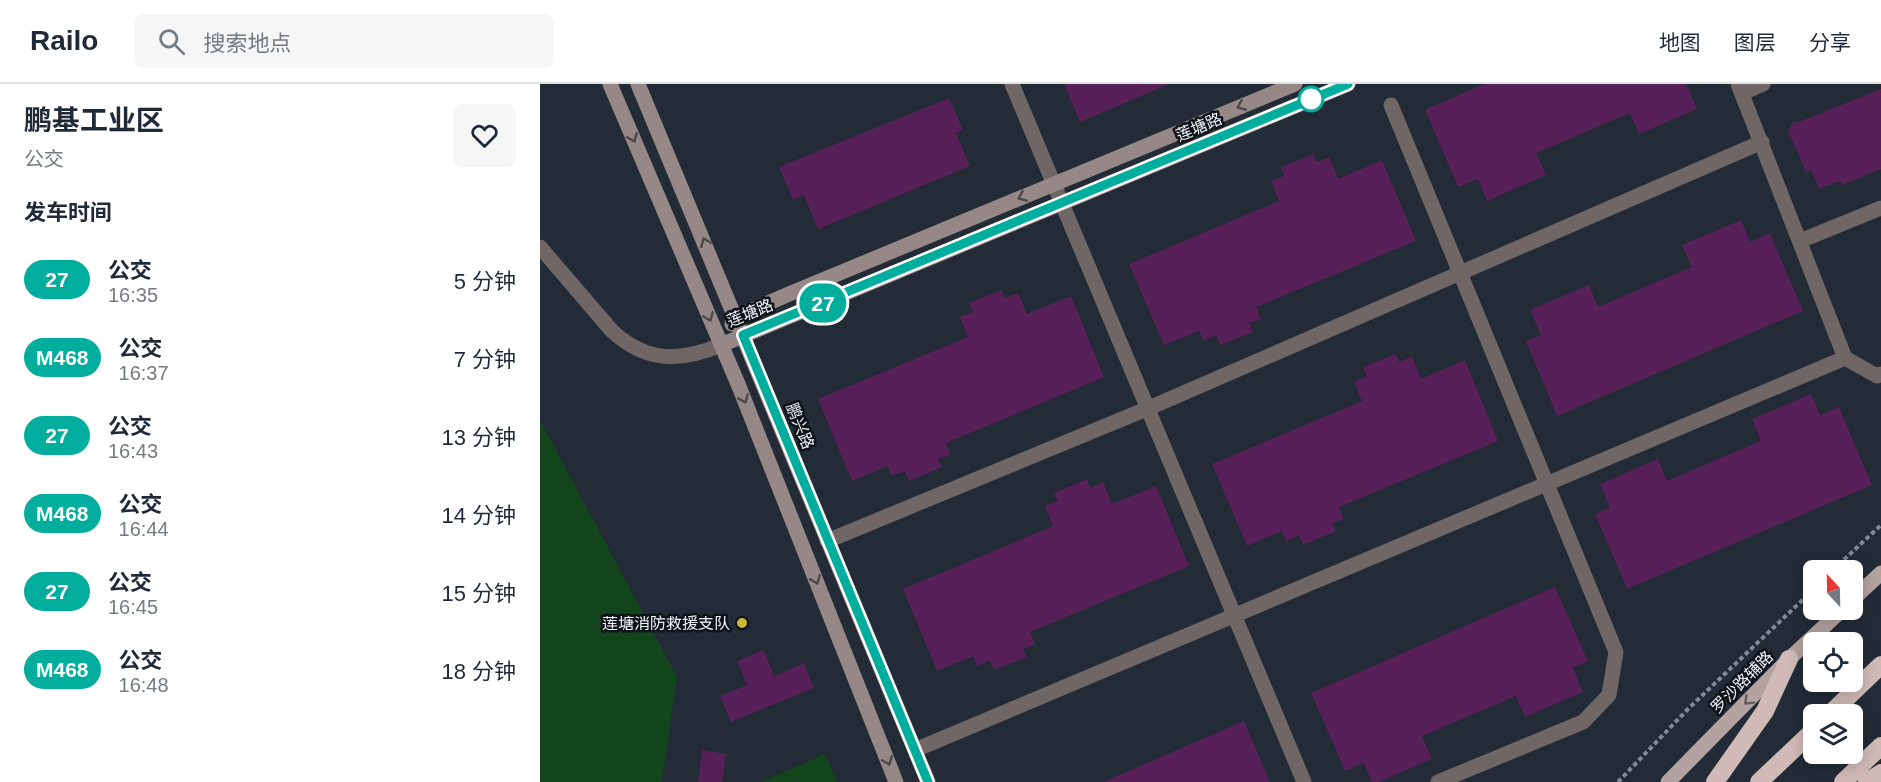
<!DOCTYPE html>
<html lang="zh">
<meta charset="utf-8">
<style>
:root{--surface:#fff;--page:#f6f6f7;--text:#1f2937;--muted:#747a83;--line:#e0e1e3}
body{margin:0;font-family:Arial,"Noto Sans SC",sans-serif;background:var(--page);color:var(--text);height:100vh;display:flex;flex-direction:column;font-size:22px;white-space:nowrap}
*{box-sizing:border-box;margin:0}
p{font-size:20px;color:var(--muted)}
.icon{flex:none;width:33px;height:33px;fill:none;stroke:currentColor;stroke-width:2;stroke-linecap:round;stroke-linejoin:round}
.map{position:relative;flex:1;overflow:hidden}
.drawer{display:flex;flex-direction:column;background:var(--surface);width:540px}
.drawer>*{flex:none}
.badge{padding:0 12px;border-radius:20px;font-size:21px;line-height:39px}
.needle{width:39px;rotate:338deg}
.tools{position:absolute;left:1263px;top:476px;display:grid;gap:12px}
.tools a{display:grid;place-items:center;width:60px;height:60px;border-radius:9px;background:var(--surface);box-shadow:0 3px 15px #0003;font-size:30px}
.map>.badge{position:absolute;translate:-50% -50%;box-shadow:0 0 0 3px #fff}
h2{padding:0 24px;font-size:22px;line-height:54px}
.round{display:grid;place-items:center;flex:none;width:63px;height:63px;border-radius:9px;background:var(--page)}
.headline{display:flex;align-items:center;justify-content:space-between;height:102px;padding:0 24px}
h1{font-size:28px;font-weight:700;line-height:45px}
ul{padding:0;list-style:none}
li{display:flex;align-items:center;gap:18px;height:78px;padding:0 24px}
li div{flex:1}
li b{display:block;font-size:22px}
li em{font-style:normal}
li .badge{min-width:66px;font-weight:700;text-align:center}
header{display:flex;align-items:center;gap:36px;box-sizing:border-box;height:84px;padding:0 30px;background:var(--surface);border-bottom:2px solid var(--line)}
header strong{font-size:28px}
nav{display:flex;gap:33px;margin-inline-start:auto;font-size:21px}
.search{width:420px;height:54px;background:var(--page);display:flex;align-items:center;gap:15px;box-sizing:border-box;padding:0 21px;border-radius:9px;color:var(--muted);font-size:22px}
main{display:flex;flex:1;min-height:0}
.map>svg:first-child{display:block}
.green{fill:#13451d}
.building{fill:#582059}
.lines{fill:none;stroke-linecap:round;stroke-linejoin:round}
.path{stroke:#828a93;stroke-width:4;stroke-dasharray:4.5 3;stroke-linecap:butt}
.street{stroke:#6f6665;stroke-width:15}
.secondary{stroke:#968887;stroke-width:15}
.primary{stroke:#b4a2a0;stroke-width:15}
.highway{stroke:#cfbab7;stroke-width:18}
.oneway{stroke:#4c484a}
.oneway2{stroke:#625a5c}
.line-casing{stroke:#fff;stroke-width:14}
.line{stroke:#01ad9c;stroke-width:9}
.stop-dot{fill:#fff;stroke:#01ad9c;stroke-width:3}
.poi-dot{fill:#ceb837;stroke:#0f1318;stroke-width:2}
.labels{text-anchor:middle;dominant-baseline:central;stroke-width:5;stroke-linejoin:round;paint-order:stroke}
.street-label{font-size:16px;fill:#eef4fc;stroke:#0f1318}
.poi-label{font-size:16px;fill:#eef4fc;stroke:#0f1318;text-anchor:end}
</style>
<header>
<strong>Railo</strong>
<div class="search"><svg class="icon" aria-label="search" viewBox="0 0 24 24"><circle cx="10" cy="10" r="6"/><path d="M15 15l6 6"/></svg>搜索地点</div>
<nav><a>地图</a><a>图层</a><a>分享</a></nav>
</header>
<main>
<section class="drawer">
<div class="headline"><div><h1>鹏基工业区</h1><p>公交</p></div><a class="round"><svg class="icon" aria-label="heart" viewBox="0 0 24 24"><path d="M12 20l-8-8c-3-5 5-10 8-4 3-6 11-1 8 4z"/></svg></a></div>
<h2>发车时间</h2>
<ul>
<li><span class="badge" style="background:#01ad9c;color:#fff">27</span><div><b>公交</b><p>16:35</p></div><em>5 分钟</em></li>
<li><span class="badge" style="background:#01ad9c;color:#fff">M468</span><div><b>公交</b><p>16:37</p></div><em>7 分钟</em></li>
<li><span class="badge" style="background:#01ad9c;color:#fff">27</span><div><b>公交</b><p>16:43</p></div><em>13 分钟</em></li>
<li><span class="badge" style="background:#01ad9c;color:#fff">M468</span><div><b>公交</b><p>16:44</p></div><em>14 分钟</em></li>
<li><span class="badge" style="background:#01ad9c;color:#fff">27</span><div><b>公交</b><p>16:45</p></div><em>15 分钟</em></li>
<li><span class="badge" style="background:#01ad9c;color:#fff">M468</span><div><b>公交</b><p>16:48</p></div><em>18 分钟</em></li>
</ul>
</section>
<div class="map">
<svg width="1341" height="698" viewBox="0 0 1341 698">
<rect width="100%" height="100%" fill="#222b36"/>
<!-- green -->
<path class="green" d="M0 336 137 593 122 698H0Z
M285 670 297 698H221Z"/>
<!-- building -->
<path class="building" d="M524 0H629L540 38Z
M944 0H1146L1157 25 1099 50 1090 29 996 69 1006 91 947 117 938 95 918 103 885 26Z
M1341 5V85L1302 101 1300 97 1279 105 1271 86 1266 88 1248 47 1254 37 1259 38Z
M409 14 423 46 416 49 430 82 278 145 264 111 253 116 239 83Z
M773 70 776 78 789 73 798 95 842 76 876 157 716 223 721 235 709 239 713 248 680 261 676 251 664 257 659 247 624 261 589 180 739 117 731 97 744 92 741 83Z
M1201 136 1210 158 1230 149 1263 227 1017 332 986 257 1001 251 990 226 1049 201 1058 223 1152 183 1142 161Z
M462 206 465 214 478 209 487 230 531 212 564 293 406 359 410 371 398 375 402 383 369 397 365 387 352 392 348 382 312 397 278 315 428 253 420 233 433 228 429 219Z
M856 270 859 278 872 273 881 295 925 276 958 357 799 423 804 435 792 439 796 447 763 461 759 451 746 457 742 447 707 462 672 380 822 317 814 298 827 292 823 283Z
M1271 310 1280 331 1299 323 1332 401 1087 505 1055 430 1070 424 1060 400 1118 375 1127 397 1221 357 1212 335Z
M547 395 550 404 563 398 572 420 616 402 649 482 490 548 495 560 483 565 487 573 454 586 450 576 437 582 433 572 397 587 363 505 513 442 505 422 518 417 514 409Z
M1015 503 1048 577 1033 584 1043 608 985 633 976 612 882 652 892 675 838 698H832L824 679 805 687 771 609Z
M224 566 234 592 264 579 274 604 191 638 180 612 207 601 197 577Z
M704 637 730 698H563Z
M162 666 186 670 182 698H158Z"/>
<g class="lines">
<!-- path -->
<path class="path" d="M1293 486 1341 441
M1078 698 1148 625 1274 505"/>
<!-- street -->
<path class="street" d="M472 0 764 698
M1198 0 1305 274 1337 292 1341 290
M1202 9 1223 0
M851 21 1076 568 1069 611 1043 638 898 698
M1260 157 1341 124
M0 163 72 247C107 279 140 278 181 261
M287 457 609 324 1222 58
M375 666 1305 274"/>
<!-- secondary -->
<path class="secondary" d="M70 0 198 300 356 698
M98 0 388 698
M192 240 196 233 249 210 755 0
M181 261 808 0"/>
<!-- primary -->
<path class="primary" d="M1312 516 1341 489
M1128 698 1249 575 1303 525"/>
<!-- highway -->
<path class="highway" d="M1290 630 1341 581
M1175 698 1225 627 1249 575
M1219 698 1274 646
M1303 698 1341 662
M1327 698 1341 689"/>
</g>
<!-- one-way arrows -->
<defs><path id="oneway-chevron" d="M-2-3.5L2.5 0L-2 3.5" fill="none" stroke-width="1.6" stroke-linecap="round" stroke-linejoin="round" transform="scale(1.5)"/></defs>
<g class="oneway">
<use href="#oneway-chevron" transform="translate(701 22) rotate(157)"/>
<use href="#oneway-chevron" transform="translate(93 54) rotate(67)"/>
<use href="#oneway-chevron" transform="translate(482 113) rotate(157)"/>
<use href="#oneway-chevron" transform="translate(165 158) rotate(-113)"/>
<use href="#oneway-chevron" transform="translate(169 233) rotate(67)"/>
<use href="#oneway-chevron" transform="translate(204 315) rotate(68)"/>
<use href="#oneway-chevron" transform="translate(276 496) rotate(68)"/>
<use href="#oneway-chevron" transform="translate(348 677) rotate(68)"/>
</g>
<use class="oneway2" href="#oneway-chevron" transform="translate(1208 617) rotate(135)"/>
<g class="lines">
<defs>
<path id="line" d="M388 698 203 251 808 0"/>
</defs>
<!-- line casing -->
<use href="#line" class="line-casing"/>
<!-- line -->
<use href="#line" class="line"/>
</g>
<!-- markers -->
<circle class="stop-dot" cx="771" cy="15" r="12"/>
<circle class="poi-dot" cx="202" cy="539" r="6"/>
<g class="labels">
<!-- street labels -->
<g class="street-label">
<text transform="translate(659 43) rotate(-23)">莲塘路</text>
<text transform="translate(210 229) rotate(-22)">莲塘路</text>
<text transform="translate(260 342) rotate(68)">鹏兴路</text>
<text transform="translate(1202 598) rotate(-45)">罗沙路辅路</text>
</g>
<!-- poi labels -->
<g class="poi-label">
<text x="190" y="539">莲塘消防救援支队</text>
</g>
</g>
</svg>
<div class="tools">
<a><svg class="needle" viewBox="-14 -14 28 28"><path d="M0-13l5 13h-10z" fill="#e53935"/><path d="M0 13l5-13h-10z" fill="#747a83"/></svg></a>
<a><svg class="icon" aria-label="locate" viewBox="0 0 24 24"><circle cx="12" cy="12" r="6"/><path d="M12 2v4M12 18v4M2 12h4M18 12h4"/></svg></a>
<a><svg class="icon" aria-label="layers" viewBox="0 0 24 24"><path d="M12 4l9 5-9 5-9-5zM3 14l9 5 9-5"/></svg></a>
</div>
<b class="badge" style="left:283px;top:219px;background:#01ad9c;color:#fff">27</b>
</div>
</main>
